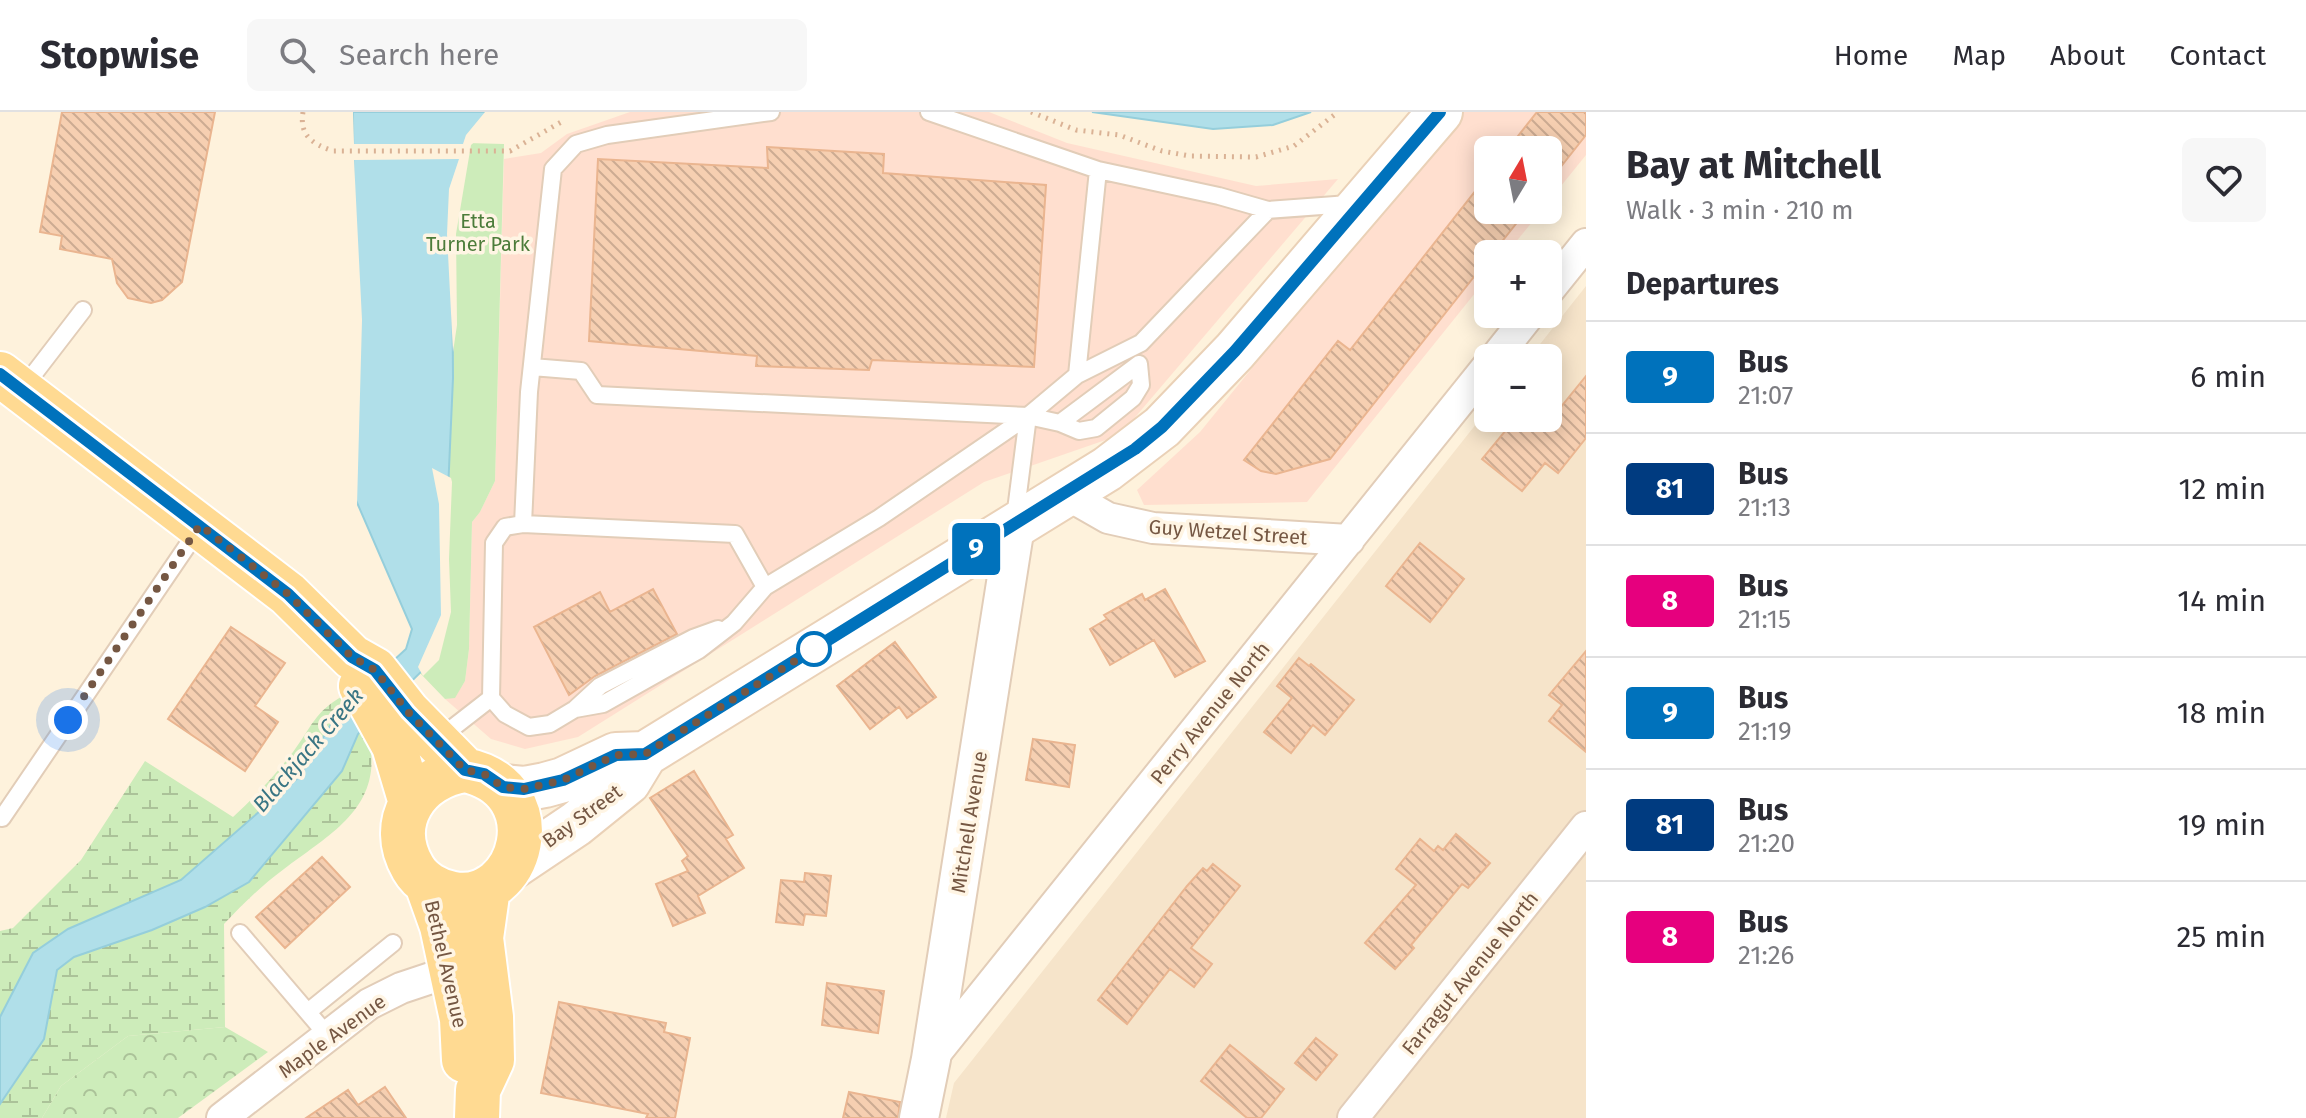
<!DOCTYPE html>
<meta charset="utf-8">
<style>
:root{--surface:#fff;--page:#f7f7f7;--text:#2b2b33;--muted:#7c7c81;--line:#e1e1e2}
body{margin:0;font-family:"Fira Sans",sans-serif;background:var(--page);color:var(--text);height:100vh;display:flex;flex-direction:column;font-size:30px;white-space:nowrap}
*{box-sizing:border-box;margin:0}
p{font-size:26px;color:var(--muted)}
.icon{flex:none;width:44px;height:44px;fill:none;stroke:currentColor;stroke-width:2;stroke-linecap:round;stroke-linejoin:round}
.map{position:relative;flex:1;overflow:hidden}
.details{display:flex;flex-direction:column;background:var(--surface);width:720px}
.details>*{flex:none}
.badge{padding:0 16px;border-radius:6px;font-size:28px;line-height:52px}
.needle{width:52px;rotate:10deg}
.controls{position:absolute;left:1474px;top:24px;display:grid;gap:16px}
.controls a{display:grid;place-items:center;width:88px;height:88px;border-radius:12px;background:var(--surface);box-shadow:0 4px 20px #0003;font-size:40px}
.you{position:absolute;width:40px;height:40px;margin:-20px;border:6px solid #fff;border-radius:50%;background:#1a73e8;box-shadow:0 0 0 12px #1a73e833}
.map>.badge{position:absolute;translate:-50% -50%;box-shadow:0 0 0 4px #fff}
h2{padding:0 40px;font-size:30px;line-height:72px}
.round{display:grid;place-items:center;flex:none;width:84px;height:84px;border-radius:12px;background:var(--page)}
.head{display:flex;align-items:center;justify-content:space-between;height:136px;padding:0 40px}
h1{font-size:38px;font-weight:700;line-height:60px}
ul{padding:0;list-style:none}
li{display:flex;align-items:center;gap:24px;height:112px;padding:0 40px;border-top:2px solid var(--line)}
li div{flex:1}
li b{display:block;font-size:30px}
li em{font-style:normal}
li .badge{min-width:88px;font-weight:700;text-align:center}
header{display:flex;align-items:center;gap:48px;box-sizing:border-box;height:112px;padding:0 40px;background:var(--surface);border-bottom:2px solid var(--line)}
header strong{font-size:38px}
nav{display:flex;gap:44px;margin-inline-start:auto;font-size:28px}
.search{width:560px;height:72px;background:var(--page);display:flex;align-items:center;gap:20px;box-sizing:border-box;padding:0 28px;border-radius:12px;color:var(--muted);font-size:30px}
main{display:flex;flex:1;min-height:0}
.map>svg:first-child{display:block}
.residential{fill:#f6e4ca}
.commercial{fill:#ffdfcf}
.forest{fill:url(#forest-crowns)}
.wetland{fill:url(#wetland-marsh)}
.park{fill:#cdecba}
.water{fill:#b0dfe9;stroke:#95cedb;stroke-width:2}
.pier{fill:#fef2dc}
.building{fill:url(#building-back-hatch);stroke:#eab590;stroke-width:2}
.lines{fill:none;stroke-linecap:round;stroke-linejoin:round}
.service-casing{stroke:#e2cdb8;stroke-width:20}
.minor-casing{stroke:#e2cdb8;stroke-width:34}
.tertiary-casing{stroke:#e2cdb8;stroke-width:42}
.secondary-casing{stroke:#ead1b7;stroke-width:48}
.primary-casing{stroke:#fff;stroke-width:48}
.path{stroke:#dab295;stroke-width:5;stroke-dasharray:2 6;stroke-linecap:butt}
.service{stroke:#fff;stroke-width:16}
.minor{stroke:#fff;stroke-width:30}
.tertiary{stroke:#fff;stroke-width:38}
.secondary{stroke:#fff;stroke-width:44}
.primary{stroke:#ffda92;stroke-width:44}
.line-casing{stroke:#fff;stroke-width:18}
.line{stroke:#0072bc;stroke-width:12}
.walk{stroke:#755743;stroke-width:8;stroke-dasharray:0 14.4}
.stop-dot{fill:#fff;stroke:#0072bc;stroke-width:4}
.labels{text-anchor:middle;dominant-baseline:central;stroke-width:7;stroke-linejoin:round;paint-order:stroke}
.park-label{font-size:20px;fill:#4c7c3a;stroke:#fff5e4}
.street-label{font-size:20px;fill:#755743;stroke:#fff5e4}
.water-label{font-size:22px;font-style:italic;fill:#397584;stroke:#fff5e4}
</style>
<header>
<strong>Stopwise</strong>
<div class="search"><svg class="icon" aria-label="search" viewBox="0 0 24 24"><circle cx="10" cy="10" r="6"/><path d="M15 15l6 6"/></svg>Search here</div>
<nav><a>Home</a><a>Map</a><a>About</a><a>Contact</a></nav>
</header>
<main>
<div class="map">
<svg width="1586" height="1006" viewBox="0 0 1586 1006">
<defs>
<pattern id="forest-crowns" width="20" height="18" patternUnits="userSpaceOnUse" patternTransform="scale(2)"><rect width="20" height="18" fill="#cdecba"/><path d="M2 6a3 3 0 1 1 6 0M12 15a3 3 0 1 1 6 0" fill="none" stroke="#abc299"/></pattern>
<pattern id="wetland-marsh" width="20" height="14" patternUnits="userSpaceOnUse" patternTransform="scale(2)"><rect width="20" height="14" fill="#cdecba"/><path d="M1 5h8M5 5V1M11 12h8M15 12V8" fill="none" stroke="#abc299"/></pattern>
<pattern id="building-back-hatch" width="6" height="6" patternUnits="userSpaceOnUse" patternTransform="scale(2)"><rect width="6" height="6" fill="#f6cfb1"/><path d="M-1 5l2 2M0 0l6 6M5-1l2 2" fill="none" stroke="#ccab92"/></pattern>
</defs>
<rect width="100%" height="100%" fill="#fef2dc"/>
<!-- residential -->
<path class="residential" d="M1586 174V1006H946L954 971 1488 297V306H1548V246H1529Z"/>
<!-- commercial -->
<path class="commercial" d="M630 0H989L1067 31 1256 74 1338 67 1120 323 984 370 578 625 525 637 491 627 445 587 455 585 465 569 469 537 472 410 480 400 495 369 504 47 541 41 567 22Z
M1460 0H1586V43L1548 90V38H1488V98H1542L1506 142H1488V165L1307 390 1144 393 1137 378 1200 320Z"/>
<!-- forest -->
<path class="forest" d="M225 915 268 940 178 1006H42L61 974 128 924Z"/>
<!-- wetland -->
<path class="wetland" d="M343 584C351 597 366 613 369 627 384 695 330 722 284 757 262 773 243 792 224 812L225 915 128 924 61 974 42 1006H0V819L13 816 81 748 145 649 233 705C255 685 275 663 293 640 311 616 315 599 343 584Z"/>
<!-- park -->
<path class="park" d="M467 31 504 32 495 369 480 400 472 410 469 537 465 569 455 586 445 587 420 561 435 546 445 447 453 266 452 122Z"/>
<!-- water -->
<path class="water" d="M353 0H506L467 31 452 122 453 266 445 447 447 500 435 546 358 622 342 659 249 770 205 795 152 818 74 845 57 858 44 927 0 992V905L33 841 68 817 181 768 300 664 339 599 406 537 412 517 355 386Z
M1092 0H1311L1273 13 1213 17Z"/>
<!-- pier -->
<path class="pier" d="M349 0H353L354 32H463L466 23 485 0H510L471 33 456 122 457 213 453 240 447 122 449 77 459 47 354 48 362 208 357 393 354 395 351 386Z
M432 356 451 366 452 370 449 447 451 500 439 548 423 564 418 555 441 503 439 392Z"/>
<!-- building -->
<path class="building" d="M62 0H215L182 170 162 188 151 191 128 186 117 171 112 147 60 137 62 124 40 120Z
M1537 0H1586V23L1548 71V38H1507Z
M767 35 884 42 883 61 1046 73 1034 255 872 248 869 258 756 254 757 244 589 229 598 47 768 56Z
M1488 63V98H1527L1492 142H1488V147L1330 347 1276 362 1261 359 1244 348 1338 229 1350 238Z
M1586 264V326L1558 361 1545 351 1522 379 1482 347 1516 306H1552Z
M1420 431 1464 467 1430 510 1386 474Z
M653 477 677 522 595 564 569 583 534 515 600 480 610 500Z
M1165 477 1205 549 1175 565 1154 528 1110 553 1090 517 1107 507 1104 503 1142 482 1145 488Z
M231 515 285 551 255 594 278 610 245 659 168 607Z
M895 530 936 585 907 606 899 595 870 617 837 574Z
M1586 539V640L1549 609 1562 593 1549 583Z
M1299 546 1309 554 1311 552 1354 588 1325 623 1313 613 1291 641 1264 620 1292 586 1277 574Z
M1033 627 1075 633 1069 675 1026 668Z
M694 659 733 723 726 727 744 756 698 784 705 801 673 814 656 772 688 759 682 749 688 744 650 686Z
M1456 722 1490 751 1468 776 1462 772 1411 833 1414 836 1395 857 1365 831 1416 773 1396 757 1420 727 1434 739 1438 734 1443 738Z
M322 745 350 775 285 836 256 805Z
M1213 752 1240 774 1191 836 1212 852 1194 875 1170 857 1127 912 1098 888 1187 774 1203 756 1207 759Z
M805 761 831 764 826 804 805 802 803 813 776 810 781 768 804 770Z
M827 871 884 879 878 921 822 913Z
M559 890 666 911 664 920 690 926 675 1006H646L648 1002 541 981Z
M1316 926 1337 943 1316 968 1295 951Z
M1230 933 1284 977 1261 1006H1247L1201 969Z
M385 975 406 1006H306L348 978 358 993Z
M849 980 900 990 898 1006H843Z"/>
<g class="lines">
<defs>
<path id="service" d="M929 0 1098 58 1219 84 1268 98
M1098 58 1077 263 1141 231 1268 98 1349 92
M532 255 581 259 597 283 1028 304
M23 276 83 198
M1060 311 1139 252
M1015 406 1028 304 1077 263
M523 412 505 415 494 431 491 586 505 602 529 615 550 612 575 597 600 574 693 526 718 517
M765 475 879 406 1028 304 1060 311 1079 319 1096 316 1133 286 1141 273 1139 252
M575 597 603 592 699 538 734 511 765 475 735 422 523 412 529 280 553 57 576 32 607 23 771 0
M437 628 491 586
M2 706 200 415
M240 821 328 924
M309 899 393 831"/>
<path id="minor" d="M1548 179 1586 132
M1495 246 1530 202
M1066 382 1108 406 1153 416 1349 428
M931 947 1488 254
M222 1006 369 892 401 876 452 859
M1353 1006 1586 715"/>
<path id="tertiary" d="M919 1006 931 947 1015 414"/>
<path id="secondary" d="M503 675 524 677 545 673 563 668 616 643 645 642
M509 757 576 712 628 670 645 642 1107 357 1162 315 1235 239 1440 0"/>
<path id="primary" d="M0 262 288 482 352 545 375 558 408 600 465 658
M361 574 394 634 411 691
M465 658C555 677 522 794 453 782 437 779 421 770 413 756 386 710 417 665 465 658Z
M427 772 442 814 462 907 464 948
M477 1006 478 978 492 948 491 905 481 826 488 776"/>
</defs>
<!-- service casing -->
<use href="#service" class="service-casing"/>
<!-- minor casing -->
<use href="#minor" class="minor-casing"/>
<!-- tertiary casing -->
<use href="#tertiary" class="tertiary-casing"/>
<!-- secondary casing -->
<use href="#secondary" class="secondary-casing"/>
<!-- primary casing -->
<use href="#primary" class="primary-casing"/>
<!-- path -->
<path class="path" d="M303 0C299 24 313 32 333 39H510L563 9
M1031 0 1076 18 1119 23 1162 39 1190 44 1256 45 1294 34 1338 0"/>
<!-- service -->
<use href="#service" class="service"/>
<!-- minor -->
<use href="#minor" class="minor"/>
<!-- tertiary -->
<use href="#tertiary" class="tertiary"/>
<!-- secondary -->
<use href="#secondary" class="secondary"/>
<!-- primary -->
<use href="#primary" class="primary"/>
</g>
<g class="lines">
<defs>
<path id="line" d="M0 262 288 482 352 545 375 558 408 600 465 658 484 662 503 675 524 677 563 668 616 643 645 642 1135 337 1162 315 1235 239 1440 0"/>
</defs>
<!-- line casing -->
<use href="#line" class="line-casing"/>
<!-- line -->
<use href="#line" class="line"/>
<!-- walk -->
<path class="walk" d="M68 608 200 413 288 482 352 545 375 558 408 600 465 658 484 662 503 675 524 677 563 668 616 643 645 642 814 537"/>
</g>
<!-- markers -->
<circle class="stop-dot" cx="814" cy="537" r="16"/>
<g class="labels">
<!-- park labels -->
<g class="park-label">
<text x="478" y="109">Etta<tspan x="478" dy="23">Turner Park</tspan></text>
</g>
<!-- street labels -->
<g class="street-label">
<text transform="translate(1228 420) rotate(4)">Guy Wetzel Street</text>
<text transform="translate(1210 601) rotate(-51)">Perry Avenue North</text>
<text transform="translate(582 704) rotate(-36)">Bay Street</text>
<text transform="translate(969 710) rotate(-81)">Mitchell Avenue</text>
<text transform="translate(446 852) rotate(77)">Bethel Avenue</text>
<text transform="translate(1470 861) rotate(-51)">Farragut Avenue North</text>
<text transform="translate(332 924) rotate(-36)">Maple Avenue</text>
</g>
<!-- water labels -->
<g class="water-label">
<text transform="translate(308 638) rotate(-49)">Blackjack Creek</text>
</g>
</g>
</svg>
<div class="controls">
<a><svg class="needle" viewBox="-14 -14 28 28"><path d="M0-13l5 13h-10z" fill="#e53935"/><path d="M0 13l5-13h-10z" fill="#7c7c81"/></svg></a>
<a>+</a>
<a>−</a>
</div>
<div class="you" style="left:68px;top:608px"></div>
<b class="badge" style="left:976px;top:437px;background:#0072bc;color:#fff">9</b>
</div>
<section class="details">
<div class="head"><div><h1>Bay at Mitchell</h1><p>Walk · 3 min · 210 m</p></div><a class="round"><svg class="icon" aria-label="heart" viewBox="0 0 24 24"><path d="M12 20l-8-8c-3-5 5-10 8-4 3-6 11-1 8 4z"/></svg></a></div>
<h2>Departures</h2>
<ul>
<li><span class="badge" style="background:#0072bc;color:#fff">9</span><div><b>Bus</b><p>21:07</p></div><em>6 min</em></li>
<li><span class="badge" style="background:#003b80;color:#fff">81</span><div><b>Bus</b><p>21:13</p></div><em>12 min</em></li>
<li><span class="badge" style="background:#e6007e;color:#fff">8</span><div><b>Bus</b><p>21:15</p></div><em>14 min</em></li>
<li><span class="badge" style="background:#0072bc;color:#fff">9</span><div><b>Bus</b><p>21:19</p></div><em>18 min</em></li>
<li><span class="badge" style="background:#003b80;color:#fff">81</span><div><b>Bus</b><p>21:20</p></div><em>19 min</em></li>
<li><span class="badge" style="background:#e6007e;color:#fff">8</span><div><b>Bus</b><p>21:26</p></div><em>25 min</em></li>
</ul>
</section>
</main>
